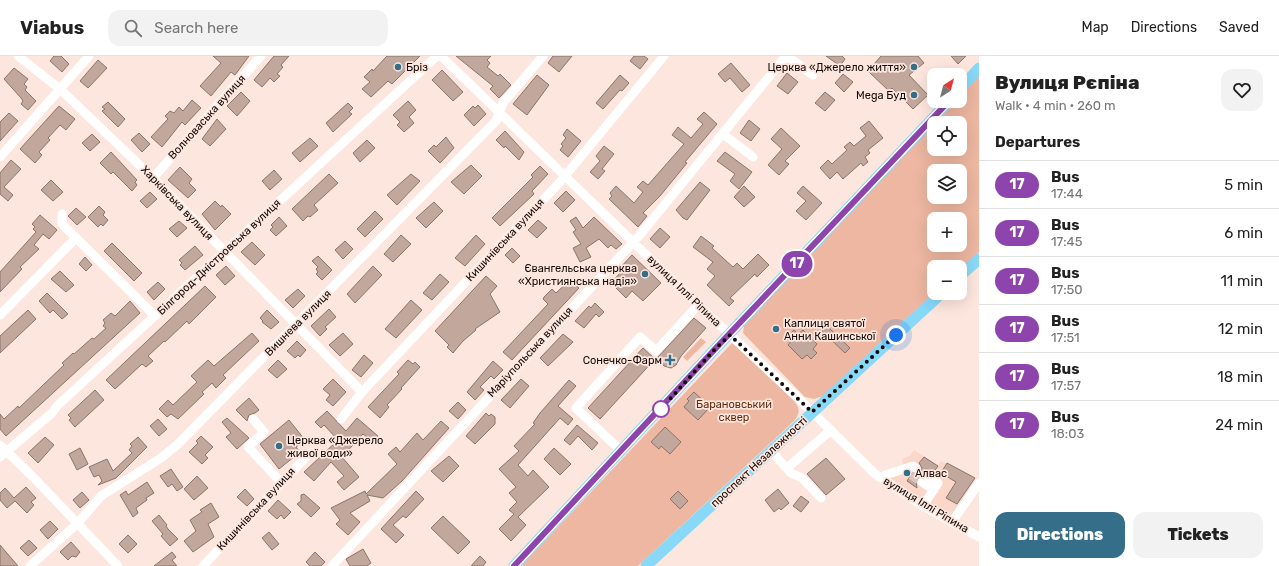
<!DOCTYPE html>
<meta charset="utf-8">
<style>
:root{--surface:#fff;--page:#f2f2f2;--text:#222;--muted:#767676;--line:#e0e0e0;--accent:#356e88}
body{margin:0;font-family:Rubik,sans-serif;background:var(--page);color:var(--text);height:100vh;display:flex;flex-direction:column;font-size:15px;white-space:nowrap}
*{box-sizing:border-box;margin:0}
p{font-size:13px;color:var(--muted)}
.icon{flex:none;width:22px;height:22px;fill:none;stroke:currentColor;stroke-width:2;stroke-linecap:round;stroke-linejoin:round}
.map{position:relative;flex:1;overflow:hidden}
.panel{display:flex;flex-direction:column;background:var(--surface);width:300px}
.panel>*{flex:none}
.badge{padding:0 8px;border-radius:13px;font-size:14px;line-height:26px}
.needle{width:26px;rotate:36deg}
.buttons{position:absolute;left:927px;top:12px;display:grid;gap:8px}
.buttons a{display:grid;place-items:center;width:40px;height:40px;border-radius:8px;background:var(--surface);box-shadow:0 4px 16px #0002;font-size:20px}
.you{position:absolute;width:20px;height:20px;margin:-10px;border:3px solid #fff;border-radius:50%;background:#1a73e8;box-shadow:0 0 0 6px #1a73e833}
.map>.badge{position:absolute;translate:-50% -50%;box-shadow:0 0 0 2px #fff}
h2{padding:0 16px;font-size:15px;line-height:36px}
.round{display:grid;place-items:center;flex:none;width:42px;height:42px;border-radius:12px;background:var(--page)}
.overview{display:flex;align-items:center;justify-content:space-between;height:68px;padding:0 16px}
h1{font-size:19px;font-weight:800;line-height:30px}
.primary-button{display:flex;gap:8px;margin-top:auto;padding:8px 16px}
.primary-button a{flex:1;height:46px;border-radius:12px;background:var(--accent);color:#fff;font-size:16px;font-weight:800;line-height:46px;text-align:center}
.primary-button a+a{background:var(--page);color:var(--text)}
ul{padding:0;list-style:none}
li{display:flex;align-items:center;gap:12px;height:48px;padding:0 16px;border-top:1px solid var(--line)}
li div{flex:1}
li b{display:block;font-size:15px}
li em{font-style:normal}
li .badge{min-width:44px;font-weight:700;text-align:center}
header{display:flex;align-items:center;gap:24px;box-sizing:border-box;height:56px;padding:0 20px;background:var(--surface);border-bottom:1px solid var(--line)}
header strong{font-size:19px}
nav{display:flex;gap:22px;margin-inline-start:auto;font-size:14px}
.search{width:280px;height:36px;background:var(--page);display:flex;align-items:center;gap:10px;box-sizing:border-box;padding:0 14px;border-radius:12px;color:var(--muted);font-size:15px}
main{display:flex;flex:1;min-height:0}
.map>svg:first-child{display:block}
.built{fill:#fad7c9}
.green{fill:#edb7a1;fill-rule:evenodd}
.building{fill:#c1a79c;stroke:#8c746a}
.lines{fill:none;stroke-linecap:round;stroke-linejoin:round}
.minor-tunnel{stroke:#d9c5bd;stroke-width:9;stroke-dasharray:9 4.5;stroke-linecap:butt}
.minor{stroke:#fff;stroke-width:9}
.major{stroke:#88d8f8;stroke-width:11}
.line-casing{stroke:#fff;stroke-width:9}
.line{stroke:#8e44ad;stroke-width:6}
.walk{stroke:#120906;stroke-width:4;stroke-dasharray:0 7.2}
.poi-dot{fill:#356e88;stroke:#fce6dd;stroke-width:1.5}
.stop-dot{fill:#fff;stroke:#8e44ad;stroke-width:2}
.labels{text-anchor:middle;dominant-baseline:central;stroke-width:3.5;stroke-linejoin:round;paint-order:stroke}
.poi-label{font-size:11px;fill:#120906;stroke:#fce6dd;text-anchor:start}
.street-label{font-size:11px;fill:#120906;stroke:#fce6dd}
.park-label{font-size:11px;fill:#642a0d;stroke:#fce6dd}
</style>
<header>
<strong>Viabus</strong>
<div class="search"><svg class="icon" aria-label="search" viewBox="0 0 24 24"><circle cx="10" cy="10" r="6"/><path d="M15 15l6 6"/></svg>Search here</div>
<nav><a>Map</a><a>Directions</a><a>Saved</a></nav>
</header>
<main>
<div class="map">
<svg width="979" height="510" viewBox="0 0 979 510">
<rect width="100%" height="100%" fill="#fce6dd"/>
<!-- built -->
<path class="built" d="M914 394 938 410 941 405 975 422 952 462 916 441 878 415H884L903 409 902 403 910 400Z"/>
<!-- green -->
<path class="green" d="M979 18V196L960 214V211H934V237L823 340 814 343 805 341 743 277 744 270 954 45H960V38ZM934 67H960V93H934ZM934 115H960V141H934ZM934 163H960V189H934Z
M701 282 706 286 687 305 683 301Z
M732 287 738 290 795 346C800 353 800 358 794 365L638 510H521Z"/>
<!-- building -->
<path class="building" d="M54 0H61L69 8 62 16 50 5Z
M213 0H249L235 19 231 16 211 40 200 30 221 7Z
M274 0H289L281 9 283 11 277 18 280 20 274 26 270 22 262 31 254 24Z
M387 0H420L392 28 388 25 371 41 362 33 370 26 364 21 372 13 373 15Z
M456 0H491L487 4 490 7 487 11 498 20 500 18 511 29 499 42 490 33 493 30Z
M553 0H572L559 16 548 7Z
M634 0H644L648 3 640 13 630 5Z
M826 0H842L845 3 840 10Z
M881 0H918L924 7 909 19 928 39 913 53 892 32 889 35 868 15Z
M951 0H966L958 8Z
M98 4 107 12 88 32 80 25Z
M731 7 750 29 742 36 730 22 725 26 718 18Z
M14 12 28 23 24 28 27 31 25 34 36 45 28 54 21 48 23 45 21 42 4 23Z
M442 14 463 36 453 45 432 24Z
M787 17 798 26 788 38 777 30Z
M843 18 853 26 844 36 835 27Z
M537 19 549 29 527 59 513 48Z
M620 19 629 27 622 35 620 34 603 53 596 47Z
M241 36 250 45 237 60 227 50Z
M825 36 835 44 825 55 815 47Z
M192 44 201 52 185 69 182 66 162 91 151 81 168 63 165 60 170 55 174 57 179 51 183 55Z
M408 45 416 54 409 61 414 67 404 76 397 69 400 66 393 59Z
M108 46 125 63 118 71 102 55 105 53 102 51Z
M348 47 353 52 349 56 352 58 333 76 326 67Z
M478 49 486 58 474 70 464 59 473 50 475 52Z
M59 50 75 63 66 74 60 69 48 82 50 84 39 96 42 99 35 107 20 93Z
M704 56 717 68 685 106 687 107 660 140 643 157 647 160 638 171 609 143 612 140 610 137 616 130 634 147 643 136 637 131 643 125 648 129 684 88 672 79 678 71 691 82 703 68 697 63Z
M9 57 18 65 0 85V66Z
M217 63 226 73 210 90 202 83Z
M749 64 760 73 751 85 740 77Z
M869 65 883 82 868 94 870 97 865 101 868 106 863 110 861 107 843 123 837 116 830 123 820 112 828 104 832 108 847 94 844 91 850 86 854 90 866 80 860 72Z
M781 72 800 90 785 105 789 108 779 119 768 109 782 93 771 83Z
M567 73 581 85 568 101 560 94 563 90 561 88 566 82 563 79Z
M505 75 524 96 519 104 505 90 504 92 496 84Z
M139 77 150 88 142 96 131 84Z
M92 78 100 86 90 95 82 87Z
M446 81 454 92 440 107 428 95 434 89 436 91Z
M310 82 318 90 300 106 292 97Z
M367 84 375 92 360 106 353 97Z
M604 90 614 98 602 113 605 115 598 123 590 116 600 105 596 100Z
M111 96 137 124 135 126 137 129 132 135 113 116 111 118 100 107Z
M725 96 752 116 739 133 730 125 735 118 717 105Z
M11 104 21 113 4 131 13 139 8 145 0 138V117Z
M471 109 482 120 464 138 451 126Z
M540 110 548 118 532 135 534 138 500 170 492 162 533 121 531 119Z
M180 111 192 123 189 127 196 134 188 142 168 124Z
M274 114 282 123 270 134 262 125Z
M329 118 338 127 314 149 318 154 310 161 308 160 303 165 292 153Z
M411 118 420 125 397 149 387 139Z
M51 124 63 136 53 145 41 134Z
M700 126 710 134 687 164 683 162 676 154Z
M744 130 755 141 744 151 734 141Z
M803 130 822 147 806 164 796 155 806 145 797 137Z
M566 135 575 144 563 156 554 147Z
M150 136 157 143 147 152 140 145Z
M215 145 221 151 222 149 231 158 215 174 202 158Z
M434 146 443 155 426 172 416 162Z
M99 150 105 156 103 159 108 164 103 170 101 168 98 171 88 161Z
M76 152 86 161 77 169 68 160Z
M375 155 383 163 365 181 357 173Z
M40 159 57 174 49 183 43 178 34 189 39 193 20 211 22 213 0 236V216L36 176 33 173 35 171 32 168Z
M279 161 287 170 276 180 270 174 273 171 271 169Z
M576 161 583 172 594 161 622 188 616 193 611 189 608 192 599 183 586 192 591 201 580 206 573 192 581 188 573 176 576 174 570 165Z
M538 164 547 172 537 182 528 174Z
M179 165 187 172 177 181 169 173Z
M660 172 670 181 660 192 650 183Z
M401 179 411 188 393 206 384 198Z
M476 179 485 188 465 210 455 202Z
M701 180 714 190 712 192 733 211 737 207 743 213 758 198 769 209 757 221 755 218 730 242 734 245 729 250 707 229 715 220 707 213 713 206 693 191Z
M345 185 353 193 343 203 335 194Z
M252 186 265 199 255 209 241 196Z
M112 187 142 217 134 225 104 195Z
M195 190 203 199 185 214 180 209 182 207 179 204Z
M512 192 520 200 513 207 505 199Z
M632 199 661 227 643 245 632 235 626 242 611 227 620 217 618 214Z
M318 200 332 214 322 224 316 218 318 216 316 213 318 211 312 205Z
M85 201 92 209 86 215 79 208Z
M226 210 235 220 225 229 216 219Z
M373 210 382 219 355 247 347 238Z
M60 215 74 229 66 236 51 223Z
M440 218 449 226 432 244 423 237Z
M486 220 497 230 490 238 500 256 475 273 476 274 463 285 453 297 447 291 449 289 435 275Z
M570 224 579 232 512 304 503 296 548 248 543 243 544 241 552 233 556 237Z
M158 226 165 233 154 244 147 236Z
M205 230 216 241 189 268 187 265 165 286 164 285 148 300 153 305 146 311 142 308 115 333 106 324Z
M298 233 305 240 293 252 285 244Z
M47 237 68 258 62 263 53 254 50 257 39 245Z
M411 244 422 254 396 282 385 273Z
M130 245 140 257 6 380 0 373V358L4 363 18 350 19 352 64 309 62 307 73 297 74 298 92 282 94 283 106 272 103 270 105 267 103 264 111 257 115 260Z
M595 247 604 256 599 261 596 258 584 272 575 265 589 250 591 252Z
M329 253 336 261 325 271 327 273 320 280 311 270Z
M28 254 36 263 0 297V280Z
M267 254 279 266 271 273 262 266 263 265 260 262Z
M694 262 706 272 681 300 676 309 671 312 664 310 657 302Z
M827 270 850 292 845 297 822 275Z
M794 274 798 278 803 274 817 288 813 293 817 297 811 303 807 299 802 303 788 289 792 284 788 280Z
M252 277 259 285 223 319 226 322 216 332 212 327 202 336 204 338 178 363 171 358 167 361 159 353 168 344 173 349 197 326 191 320 208 304 214 310Z
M343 277 353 288 340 300 329 289Z
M563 278 573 286 548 310 540 302Z
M297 285 306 294 300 301 298 299 295 302 287 295Z
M643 292 655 303 600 363 588 352Z
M364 299 373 307 361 321 352 314Z
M278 304 287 313 277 322 268 314Z
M408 304 413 308 415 306 420 311 401 332 402 333 387 349 389 351 380 362 368 351 399 318 397 316Z
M493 305 503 314 494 323 491 320 480 331 484 334 475 344 467 336Z
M333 323 346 336 333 350 326 344 330 339 323 333Z
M521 323 529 330 510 352 501 344Z
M569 324 576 330 558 350 573 363 568 369 560 362 518 409 528 420 533 414 549 431 518 461 526 469 511 485 499 473 514 458 509 454 517 446 509 437 516 431 499 413 519 395 514 390 535 368 533 367 540 357Z
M95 334 104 344 75 371 69 364 71 362 68 359Z
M694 336 710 351 698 364 684 351 689 345 687 343Z
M249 342 259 354 255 357 249 359 247 365 236 354Z
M458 346 466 354 458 363 449 355Z
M327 355 346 375 357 362 378 380 374 386 363 378 342 401 359 421 344 434 337 426 344 420 331 406 314 425 304 416 338 384 324 369 321 372 315 366Z
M486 357 489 360 491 358 495 361V368L475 388 466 380Z
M227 362 249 382 237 393 226 381 231 377 222 366Z
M158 363 167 373 159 380 150 370Z
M289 364 305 384 296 391 300 396 279 413 260 388Z
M441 365 449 372 402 425 383 442 367 439 370 445 350 457 360 466 348 479 336 468 340 464 331 452 365 435 366 438 397 408 388 398 396 391 400 396 417 377 423 384Z
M577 369 598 387 592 394 578 380 570 389 564 384Z
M665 371 681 386 670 398 661 390 659 393 651 386Z
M201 380 213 391 205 399 208 402 202 408 189 396 198 387 196 385Z
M45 381 54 389 38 407 28 397Z
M138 381 147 391 116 422 98 429 102 425 99 419 94 421 89 411 107 403 113 415 132 397 129 394 132 390 130 388Z
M80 392 88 408 77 414 69 398Z
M554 392 571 408 560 419 544 403Z
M449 400 459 410 443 426 431 415Z
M924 401 938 410 933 417 927 413 921 415 920 420 916 425 917 432 907 425 912 417 916 418 921 416 922 412 919 407Z
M826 402 845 423 826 439 807 418Z
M947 407 975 422 957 448 946 442 956 426 941 417Z
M171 413 183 431 177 435 172 428 168 431 160 420Z
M197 420 208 432 194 444 184 433Z
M147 426 154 437 146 442 147 444 136 452 138 457 133 461 120 439 126 435 128 439Z
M26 431 36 442 31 446 34 449 27 457 15 445 7 452 0 444V437L5 432 14 442Z
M245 433 254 443 247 450 237 441Z
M778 433 789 447 781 454 779 452 774 456 765 444Z
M416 435 424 443 406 462 403 460 393 469 404 479 396 487 381 473Z
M678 435 688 445 680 453 670 443Z
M82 436 89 444 80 452 73 444Z
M304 438 320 452 311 461 297 448 301 445V439Z
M801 440 809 446 801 456 793 450Z
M278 444 291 456 284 463 281 459 277 463 268 455Z
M211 447 219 461 208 468 214 481 193 496 184 485 196 475 190 464 202 456 200 454Z
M159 459 167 469 166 470 168 473 178 483 170 490 161 480 163 478 152 465Z
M443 460 470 486 458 498 431 472Z
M50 465 58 473 48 483 40 474Z
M269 476 279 488 272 494 262 482Z
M128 479 137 488 128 497 119 488Z
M29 484 37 492 28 500 20 492Z
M71 486 80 496 76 501 72 500 68 504 60 496Z
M0 489 18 510H0Z
M363 493 371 507 367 510H350L346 503Z
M172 496 176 501 172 504 177 510H154Z
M315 496 325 506 321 510H310L306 506Z
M480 500 486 506 483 510H471Z"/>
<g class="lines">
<!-- minor-tunnel -->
<path class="minor-tunnel" d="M911 419 922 426"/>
<!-- minor -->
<path class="minor" d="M18 0 60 33 153 122 362 336
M441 0 698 249 798 342 874 417 923 450 979 481
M787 0 813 19
M723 78 753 101
M0 101 89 0
M153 122 261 0
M62 158V167L64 170 155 260
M0 259 76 182
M253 363 264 376 248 391 281 426
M341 363 362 336 560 126 664 0
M0 389 34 422 118 510
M621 395 576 352 640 281 656 295 698 249
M771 395 791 417 802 422 821 442
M0 401 52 357 57 350 437 0
M787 412 831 374
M879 421 913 410 916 412
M922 426 934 434
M923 450 938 427 926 419
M952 466 979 427
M30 510 78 467 101 440 161 402 178 388 496 65 503 47 543 0
M203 510 310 397
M332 510 639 180 786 0"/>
<!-- major -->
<path class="major" d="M960 33 979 12
M960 220 979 203
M514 510 715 293 949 45
M646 510 942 237"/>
</g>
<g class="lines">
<defs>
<path id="line" d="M514 510 715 293 949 45"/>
</defs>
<!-- line casing -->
<use href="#line" class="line-casing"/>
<!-- line -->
<use href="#line" class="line"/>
<!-- walk -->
<path class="walk" d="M661 353 715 293 730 279 812 356 896 279"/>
</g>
<!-- markers -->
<g class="poi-dot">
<circle cx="398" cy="11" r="4"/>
<circle cx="914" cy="11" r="4"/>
<circle cx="914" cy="39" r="4"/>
<circle cx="645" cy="218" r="4"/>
<circle cx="776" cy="273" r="4"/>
<path d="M668 298h4v4h4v4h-4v4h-4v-4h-4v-4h4z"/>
<circle cx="279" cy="390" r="4"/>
<circle cx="907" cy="417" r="4"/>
</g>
<circle class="stop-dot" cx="661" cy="353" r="8"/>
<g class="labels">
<!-- poi labels -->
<g class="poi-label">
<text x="406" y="11">Бріз</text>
<text x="906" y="11" text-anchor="end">Церква «Джерело життя»</text>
<text x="906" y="39" text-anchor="end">Mega Буд</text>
<text x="637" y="212" text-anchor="end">Євангельська церква<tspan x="637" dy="13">«Християнська надія»</tspan></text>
<text x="784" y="267">Каплиця cвятої<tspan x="784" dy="13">Анни Кашинської</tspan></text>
<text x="662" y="304" text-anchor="end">Сонечко-Фарм</text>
<text x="287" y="384">Церква «Джерело<tspan x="287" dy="13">живої води»</tspan></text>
<text x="915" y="417">Алвас</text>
</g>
<!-- street labels -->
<g class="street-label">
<text transform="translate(207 61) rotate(-48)">Волноваська вулиця</text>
<text transform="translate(177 147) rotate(46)">Харківська вулиця</text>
<text transform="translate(505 184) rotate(-47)">Кишинівська вулиця</text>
<text transform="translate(219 201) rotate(-43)">Білгород-Дністровська вулиця</text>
<text transform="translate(684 235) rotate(44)">вулиця Іллі Ріпина</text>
<text transform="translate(298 267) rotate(-45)">Вишнева вулиця</text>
<text transform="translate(530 296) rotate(-47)">Маріупольська вулиця</text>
<text transform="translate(759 406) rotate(-43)">проспект Незалежності</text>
<text transform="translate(926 449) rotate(31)">вулиця Іллі Ріпина</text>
<text transform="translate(256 453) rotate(-47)">Кишинівська вулиця</text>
</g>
<!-- park labels -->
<g class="park-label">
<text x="734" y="348">Барановський<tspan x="734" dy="13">сквер</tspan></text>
</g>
</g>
</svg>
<div class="buttons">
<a><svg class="needle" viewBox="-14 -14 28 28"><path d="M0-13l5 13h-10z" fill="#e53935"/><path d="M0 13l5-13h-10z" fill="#767676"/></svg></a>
<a><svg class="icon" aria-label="locate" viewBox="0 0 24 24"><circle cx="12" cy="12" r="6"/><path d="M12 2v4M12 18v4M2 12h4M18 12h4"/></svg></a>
<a><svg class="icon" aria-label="layers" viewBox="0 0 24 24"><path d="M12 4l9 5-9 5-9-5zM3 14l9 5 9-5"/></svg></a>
<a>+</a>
<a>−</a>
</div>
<div class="you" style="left:896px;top:279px"></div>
<b class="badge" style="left:797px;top:208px;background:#8e44ad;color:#fff">17</b>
</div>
<section class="panel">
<div class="overview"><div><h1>Вулиця Рєпіна</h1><p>Walk · 4 min · 260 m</p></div><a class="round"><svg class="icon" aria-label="heart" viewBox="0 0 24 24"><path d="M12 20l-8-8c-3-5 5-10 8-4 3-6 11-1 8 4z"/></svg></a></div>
<h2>Departures</h2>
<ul>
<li><span class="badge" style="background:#8e44ad;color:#fff">17</span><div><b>Bus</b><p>17:44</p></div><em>5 min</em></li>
<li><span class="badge" style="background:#8e44ad;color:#fff">17</span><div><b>Bus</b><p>17:45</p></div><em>6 min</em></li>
<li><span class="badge" style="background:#8e44ad;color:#fff">17</span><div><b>Bus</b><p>17:50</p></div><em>11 min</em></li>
<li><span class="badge" style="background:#8e44ad;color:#fff">17</span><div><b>Bus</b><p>17:51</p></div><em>12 min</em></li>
<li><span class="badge" style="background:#8e44ad;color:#fff">17</span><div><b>Bus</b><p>17:57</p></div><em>18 min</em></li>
<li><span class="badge" style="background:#8e44ad;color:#fff">17</span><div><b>Bus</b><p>18:03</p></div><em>24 min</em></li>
</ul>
<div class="primary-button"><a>Directions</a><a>Tickets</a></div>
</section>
</main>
